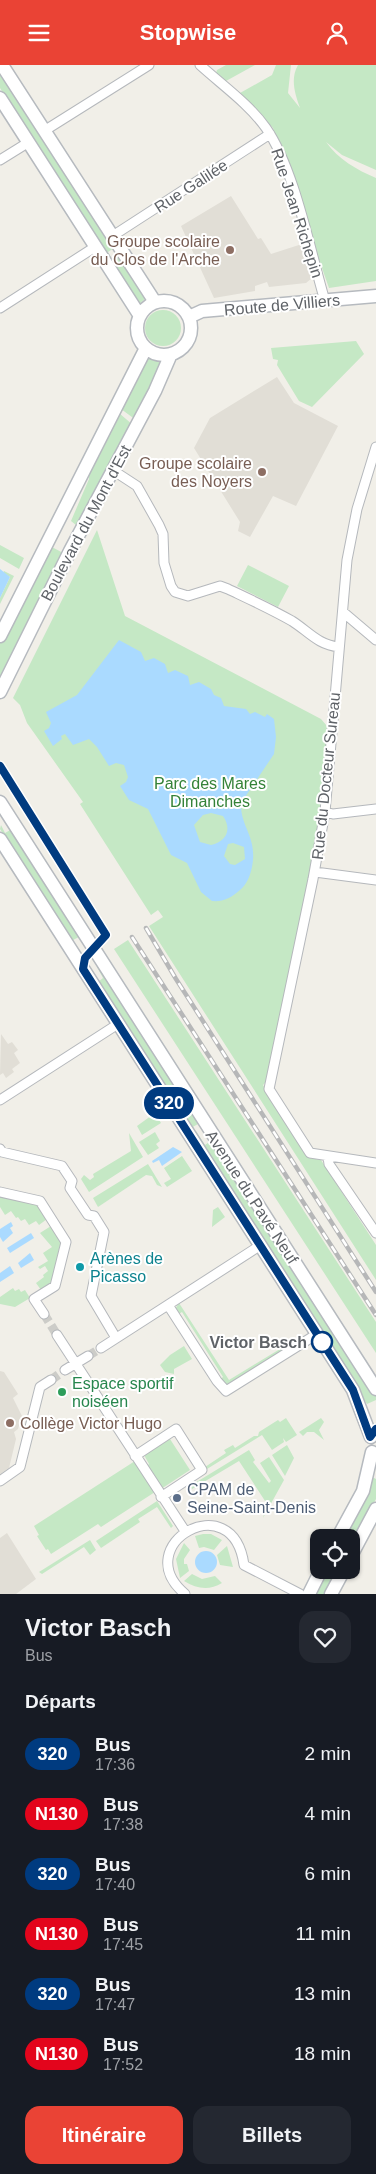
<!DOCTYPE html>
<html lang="fr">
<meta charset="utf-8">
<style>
:root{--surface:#171b24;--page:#242831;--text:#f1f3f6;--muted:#9ea1a6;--accent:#ea4335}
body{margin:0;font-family:Helvetica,sans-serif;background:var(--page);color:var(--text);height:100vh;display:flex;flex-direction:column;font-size:19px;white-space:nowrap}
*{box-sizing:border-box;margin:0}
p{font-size:16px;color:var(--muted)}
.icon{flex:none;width:28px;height:28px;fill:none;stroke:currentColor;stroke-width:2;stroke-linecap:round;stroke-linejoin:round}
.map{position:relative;height:1529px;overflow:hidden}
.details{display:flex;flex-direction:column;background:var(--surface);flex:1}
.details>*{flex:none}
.badge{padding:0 10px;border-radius:16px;font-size:18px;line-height:32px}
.tools{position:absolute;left:310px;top:1464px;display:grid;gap:10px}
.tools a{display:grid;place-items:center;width:50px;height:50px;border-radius:10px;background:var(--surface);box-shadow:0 1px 4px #0004;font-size:25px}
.map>.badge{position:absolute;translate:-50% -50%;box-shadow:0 0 0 2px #fff}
h2{padding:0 25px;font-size:19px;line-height:45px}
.round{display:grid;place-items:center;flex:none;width:52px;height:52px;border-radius:15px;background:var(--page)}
.headline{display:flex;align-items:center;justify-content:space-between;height:85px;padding:0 25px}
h1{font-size:24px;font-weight:700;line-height:38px}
.primary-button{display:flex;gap:10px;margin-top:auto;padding:10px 25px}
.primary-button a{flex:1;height:58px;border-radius:15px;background:var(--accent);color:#fff;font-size:20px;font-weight:700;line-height:58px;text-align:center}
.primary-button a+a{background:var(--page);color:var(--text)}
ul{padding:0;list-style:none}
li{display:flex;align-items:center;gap:15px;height:60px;padding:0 25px}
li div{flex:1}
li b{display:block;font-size:19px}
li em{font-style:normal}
li .badge{min-width:55px;font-weight:700;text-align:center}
header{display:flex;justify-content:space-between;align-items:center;height:65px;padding:0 25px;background:var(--accent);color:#fff;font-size:22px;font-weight:700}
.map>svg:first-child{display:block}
.education{fill:#e1ded6}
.green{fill:#c5e8c5}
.water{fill:#aadaff;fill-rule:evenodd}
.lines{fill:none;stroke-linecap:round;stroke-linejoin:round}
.street-tunnel{stroke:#ccccc8;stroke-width:9;stroke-dasharray:9 4.5;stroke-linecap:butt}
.street-casing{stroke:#b5b8bc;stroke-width:11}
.secondary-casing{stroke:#b6babf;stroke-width:15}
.street{stroke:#fff;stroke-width:9}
.secondary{stroke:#fff;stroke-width:12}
.rail-casing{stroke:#b6b7b8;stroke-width:4.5}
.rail{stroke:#fff;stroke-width:2.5;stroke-dasharray:8;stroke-linecap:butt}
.line-casing{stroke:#fff;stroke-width:11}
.line{stroke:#003b80;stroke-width:8}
.education-dot{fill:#8d6e63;stroke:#fff;stroke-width:2}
.culture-dot{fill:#0f9aa8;stroke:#fff;stroke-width:2}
.stop-dot{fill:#fff;stroke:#003b80;stroke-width:2.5}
.leisure-dot{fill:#2e9e5b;stroke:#fff;stroke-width:2}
.service-dot{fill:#5c6f8a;stroke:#fff;stroke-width:2}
.labels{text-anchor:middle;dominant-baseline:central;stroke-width:4;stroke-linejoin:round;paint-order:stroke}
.street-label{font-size:16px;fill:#5f6368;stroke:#fff}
.education-label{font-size:16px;fill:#785e54;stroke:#fff;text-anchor:end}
.park-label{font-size:16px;fill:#348238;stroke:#fff}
.culture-label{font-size:16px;fill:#0d838f;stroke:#fff;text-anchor:start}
.stop-label{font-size:16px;font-weight:bold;fill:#5f6368;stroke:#fff;text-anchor:end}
.leisure-label{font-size:16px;fill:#27864d;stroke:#fff;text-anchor:start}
.service-label{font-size:16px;fill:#4e5e75;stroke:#fff;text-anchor:start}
</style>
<header><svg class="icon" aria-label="menu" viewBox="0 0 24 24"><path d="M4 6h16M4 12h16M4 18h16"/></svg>Stopwise<svg class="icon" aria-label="person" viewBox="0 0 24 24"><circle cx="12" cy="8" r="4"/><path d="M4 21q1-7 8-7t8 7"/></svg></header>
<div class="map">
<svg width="376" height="1529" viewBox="0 0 376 1529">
<rect width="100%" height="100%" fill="#f1efe8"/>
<!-- education -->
<path class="education" d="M231 131 258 174 261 173 271 189 302 179 312 213 306 218 269 222 267 217 255 221V226L214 233 181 161Z
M277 312 294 338 338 361 296 441 273 431 250 472 238 466 240 457 194 383 210 353Z
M1 969 8 979 12 977 18 985 14 988 20 998 12 1004 14 1007 6 1013 3 1008 0 1010Z
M0 1306 4 1307 18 1329 13 1333 22 1351 18 1364 14 1367 16 1374 9 1403 0 1409Z
M7 1468 36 1514 16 1529H0V1473Z"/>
<!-- green -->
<path class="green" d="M226 0H255L226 16 216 8 217 5Z
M276 0H291L288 28 300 43C295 29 290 14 298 0H376V105L342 90 326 77C338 94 357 105 376 113V216L329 223 273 63 240 28 272 10Z
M0 6 114 183 108 187 111 193 108 195 0 23Z
M118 189 146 233 139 239 110 198 116 195 115 192Z
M145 263a18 18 0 1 1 36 0a18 18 0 1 1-36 0Z
M356 276 364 289 312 342 299 336 277 300 278 295 273 294 271 283Z
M147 292 160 297 158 307 136 355 121 344Z
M119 348 133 360 111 404 76 460 71 456 89 414V406Z
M97 465 125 551 321 654 332 667 313 814 266 1017 263 1020 310 1093 321 1095 376 1180V1215L149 861 163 852 158 845 151 850 80 739 83 737 27 658 20 640 13 633Z
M0 480 24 493 19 504 0 493Z
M50 481 65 489 44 523 35 549 0 618V577Z
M248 500 289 521 278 542 237 521Z
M4 506 14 511 0 539V533L10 512 3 508Z
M1 760 5 768 12 764 81 871 71 876 0 764Z
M128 875 376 1257V1288L114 884Z
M99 900 209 1072 207 1073 198 1059 191 1063 98 917 103 913 97 902Z
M155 1048 161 1058 142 1070 137 1061Z
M196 1066 205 1080 212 1075 376 1331V1335L367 1339 194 1068Z
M155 1067 160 1076 156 1079 159 1083 148 1090 139 1077Z
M129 1068 143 1092 89 1127 81 1114 84 1110 90 1115 94 1112 93 1109 131 1086Z
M182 1091 192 1106 167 1122 164 1118 171 1114 164 1103Z
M148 1099 162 1122 157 1120 152 1111 146 1110 98 1142 93 1133Z
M0 1130 37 1139 47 1154 39 1160 36 1156 29 1160 25 1154 21 1156 18 1152 16 1153 11 1146 5 1150 0 1142Z
M218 1142 225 1152 212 1162 213 1145Z
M51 1161 61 1176 51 1219 41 1225 36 1218 44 1212 43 1210 48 1206 45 1201 40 1204 38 1202 48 1196 43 1188 52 1182 40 1168Z
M13 1223 15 1226 19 1224 21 1227 25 1225 30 1233 15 1242 0 1239V1232Z
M179 1238 229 1315 280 1284 285 1285 226 1322 219 1315 223 1312 182 1247 177 1250 175 1244Z
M184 1281 192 1294 174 1304V1309L165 1307 160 1300 170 1290Z
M286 1353 297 1370 286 1377 283 1373 284 1377 272 1385 262 1370 207 1404 205 1402 226 1388 224 1385 233 1380 235 1383 254 1371H258L259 1367 278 1355 280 1357Z
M321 1353 324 1357 319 1365 324 1375 314 1367H307L303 1371 299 1367Z
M170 1374 190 1405 161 1424 147 1401 149 1399 144 1390Z
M287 1380 294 1393 285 1411 272 1390Z
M249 1385 255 1395 253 1397 269 1418 271 1416 260 1398 269 1392 284 1415 263 1453 267 1439 239 1396 192 1424 190 1421Z
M135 1396 155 1427 101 1462 98 1459 51 1489 48 1484 46 1485 37 1471 39 1470 34 1461Z
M372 1412 376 1414V1434L351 1481V1472H343Z
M157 1436 173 1461 171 1463 157 1442 138 1454 140 1457 101 1483 96 1476Z
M203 1469H211L222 1475 214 1485 204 1482 199 1483 195 1471Z
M90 1475 96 1485 90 1490 84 1482 42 1509 39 1507Z
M184 1478 190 1485 184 1494V1499H187L189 1506 180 1513 176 1494Z
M227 1481 233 1502 220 1500 217 1490Z
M326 1505H339L326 1529H314Z
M192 1509 202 1514 215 1511 222 1518C209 1526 197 1524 184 1516Z"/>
<!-- water -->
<path class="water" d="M0 504 10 512 0 533Z
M119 575 141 587 145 596 154 593 165 599 168 608 175 605 188 611 190 620 199 617 211 624 214 630 221 633 224 641 246 644 250 649 255 647 265 652 267 649 274 654 276 672 274 689 241 738C240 762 258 772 252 802 250 811 247 819 240 825 231 833 223 837 212 836L201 827 187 798 171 790 148 744 129 735 120 721 126 717 128 712 124 700 116 698 109 701 97 682 89 674 73 680 65 669 61 671 62 674 53 681 44 666 49 663 51 658 46 647 77 630ZM211 748 223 751C232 764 227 776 211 780L200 777 194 760 203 750ZM233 778 244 782 245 794 235 800 230 799 224 791 228 779Z
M173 1082 182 1087 162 1101 159 1095 153 1098 152 1096Z
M11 1157 13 1161 10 1163 13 1168 3 1177 0 1172V1164Z
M31 1168 34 1173 10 1188 7 1183Z
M30 1188 34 1195 21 1203 18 1198Z
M10 1201 14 1208 0 1217V1208Z
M195 1497a11 11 0 1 1 22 0a11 11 0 1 1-22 0Z"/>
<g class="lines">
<!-- street-tunnel -->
<path class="street-tunnel" d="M44 1249 57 1270
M88 1291 101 1283
M51 1315 65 1305"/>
<defs>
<path id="street" d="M200 0C222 20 249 39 266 63 295 105 310 186 325 236
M44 66 149 0
M0 95 29 77
M111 172 270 69
M0 243 95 182
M376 382 357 444 347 495 325 747 313 814 269 1024 310 1088 376 1098
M114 406 137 421 159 460 163 469 164 498 171 521 175 527 188 531 220 521 228 524C249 534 271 544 292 556 308 566 318 580 339 582
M343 547 376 575
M325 747 333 749 376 744
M315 807 376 815
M0 1035 118 959
M0 1084 2 1087 62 1101 72 1116 70 1123 88 1150 94 1151 104 1167 91 1231 116 1273
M328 1092 329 1099 376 1168
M0 1127 40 1136 66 1177 55 1221 34 1234 44 1249
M168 1240 217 1316 226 1326 317 1269
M57 1270 185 1466
M101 1283 261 1180
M65 1305 88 1291
M135 1391 176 1364 202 1405 161 1432
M0 1416 20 1402 40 1322 51 1315
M185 1529C127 1480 233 1419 244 1500L300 1529"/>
<path id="secondary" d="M2 0 155 237
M0 33 140 251
M137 263a27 27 0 1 1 54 0a27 27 0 1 1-54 0Z
M189 252 202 246 376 231
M0 571 146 283
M0 627 70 486 155 326 171 289
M0 737 376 1324
M0 774 353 1325 371 1372
M338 1472 363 1426 372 1387
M351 1491 376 1444
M309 1529 321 1505
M331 1529 344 1505"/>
</defs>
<!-- street casing -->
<use href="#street" class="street-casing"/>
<!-- secondary casing -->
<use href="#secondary" class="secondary-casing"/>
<!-- street -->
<use href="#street" class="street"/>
<!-- secondary -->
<use href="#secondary" class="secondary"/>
<defs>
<path id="rail" d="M146 863 176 914 376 1227
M132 872 376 1250"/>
</defs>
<!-- rail casing -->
<use href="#rail" class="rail-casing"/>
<!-- rail -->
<use href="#rail" class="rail"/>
</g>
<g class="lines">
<defs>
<path id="line" d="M0 701 106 870 85 893 83 904 353 1325 370 1372 376 1364"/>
</defs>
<!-- line casing -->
<use href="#line" class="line-casing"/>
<!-- line -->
<use href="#line" class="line"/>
</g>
<!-- markers -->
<g class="education-dot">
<circle cx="230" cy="185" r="5"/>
<circle cx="262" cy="407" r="5"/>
<circle cx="10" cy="1358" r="5"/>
</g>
<circle class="culture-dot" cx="80" cy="1202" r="5"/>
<circle class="stop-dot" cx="322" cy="1277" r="10"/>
<circle class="leisure-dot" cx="62" cy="1327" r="5"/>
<circle class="service-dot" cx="177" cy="1433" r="5"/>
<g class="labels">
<!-- street labels -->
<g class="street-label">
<text transform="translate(191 121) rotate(-33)">Rue Galilée</text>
<text transform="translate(297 148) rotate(72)">Rue Jean Richepin</text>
<text transform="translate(282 240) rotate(-5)">Route de Villiers</text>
<text transform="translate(86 458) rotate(-62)">Boulevard du Mont d'Est</text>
<text transform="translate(326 711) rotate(-84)">Rue du Docteur Sureau</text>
<text transform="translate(252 1132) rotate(57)">Avenue du Pavé Neuf</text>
</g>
<!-- education labels -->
<g class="education-label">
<text x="220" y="176">Groupe scolaire<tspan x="220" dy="18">du Clos de l'Arche</tspan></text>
<text x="252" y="398">Groupe scolaire<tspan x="252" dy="18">des Noyers</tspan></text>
<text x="20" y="1358" text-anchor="start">Collège Victor Hugo</text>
</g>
<!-- park labels -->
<g class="park-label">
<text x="210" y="718">Parc des Mares<tspan x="210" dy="18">Dimanches</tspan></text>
</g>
<!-- culture labels -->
<g class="culture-label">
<text x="90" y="1193">Arènes de<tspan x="90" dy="18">Picasso</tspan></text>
</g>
<!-- stop labels -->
<g class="stop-label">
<text x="307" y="1277">Victor Basch</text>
</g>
<!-- leisure labels -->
<g class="leisure-label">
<text x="72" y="1318">Espace sportif<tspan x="72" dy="18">noiséen</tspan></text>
</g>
<!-- service labels -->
<g class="service-label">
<text x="187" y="1424">CPAM de<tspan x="187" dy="18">Seine-Saint-Denis</tspan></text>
</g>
</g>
</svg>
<div class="tools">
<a><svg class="icon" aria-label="locate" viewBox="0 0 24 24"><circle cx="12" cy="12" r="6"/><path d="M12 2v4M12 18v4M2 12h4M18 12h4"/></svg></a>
</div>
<b class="badge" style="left:169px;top:1038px;background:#003b80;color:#fff">320</b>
</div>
<section class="details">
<div class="headline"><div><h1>Victor Basch</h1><p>Bus</p></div><a class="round"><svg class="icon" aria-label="heart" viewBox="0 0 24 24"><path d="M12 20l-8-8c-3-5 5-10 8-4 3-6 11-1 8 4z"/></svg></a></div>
<h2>Départs</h2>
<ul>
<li><span class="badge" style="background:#003b80;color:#fff">320</span><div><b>Bus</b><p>17:36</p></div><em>2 min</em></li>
<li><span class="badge" style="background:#e3051c;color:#fff">N130</span><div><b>Bus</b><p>17:38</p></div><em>4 min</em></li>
<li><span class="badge" style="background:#003b80;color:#fff">320</span><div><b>Bus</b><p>17:40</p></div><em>6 min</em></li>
<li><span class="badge" style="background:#e3051c;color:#fff">N130</span><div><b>Bus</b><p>17:45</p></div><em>11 min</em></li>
<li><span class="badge" style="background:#003b80;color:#fff">320</span><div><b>Bus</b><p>17:47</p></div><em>13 min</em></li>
<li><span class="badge" style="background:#e3051c;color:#fff">N130</span><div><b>Bus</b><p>17:52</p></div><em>18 min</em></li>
</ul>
<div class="primary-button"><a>Itinéraire</a><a>Billets</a></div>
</section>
